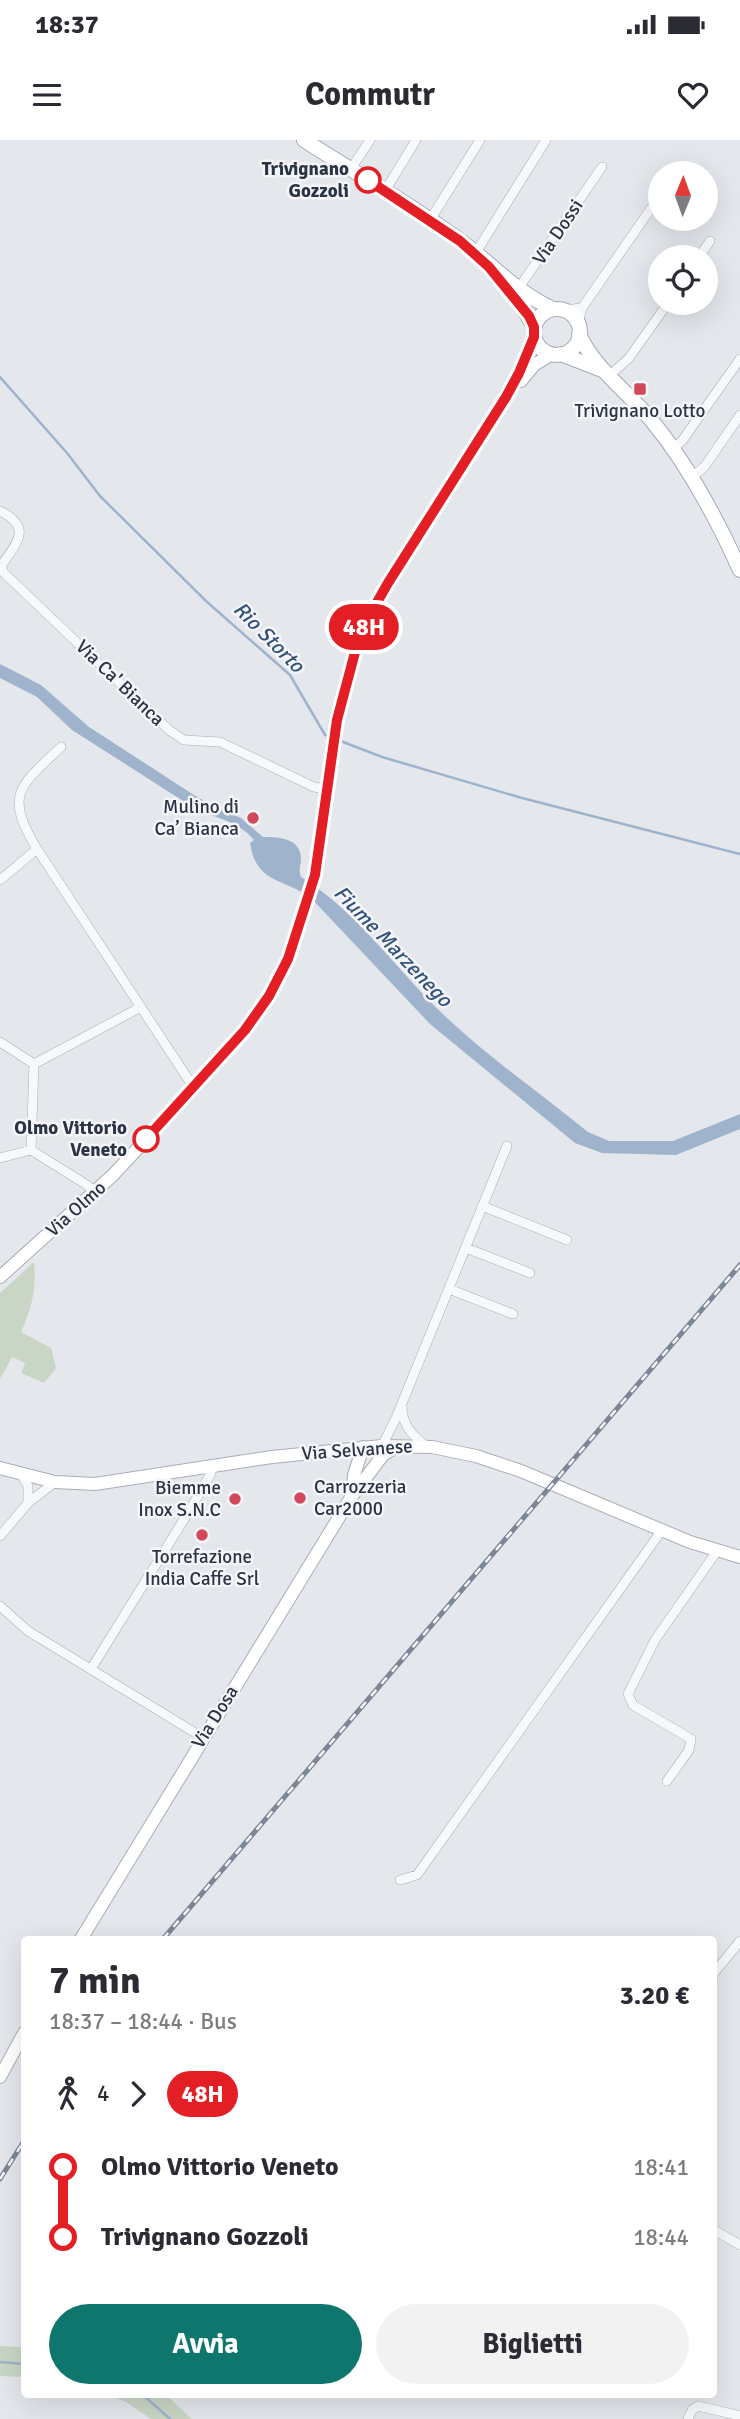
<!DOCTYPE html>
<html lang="it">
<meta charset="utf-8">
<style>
:root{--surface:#fff;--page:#f2f2f3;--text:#2b2b33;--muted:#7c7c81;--accent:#0f766e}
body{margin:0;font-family:Signika,sans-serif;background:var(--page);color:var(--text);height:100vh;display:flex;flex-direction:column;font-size:26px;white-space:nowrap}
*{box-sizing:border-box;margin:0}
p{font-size:23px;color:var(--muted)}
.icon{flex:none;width:38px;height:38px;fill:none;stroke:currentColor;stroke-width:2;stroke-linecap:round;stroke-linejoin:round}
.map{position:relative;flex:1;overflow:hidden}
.drawer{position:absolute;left:21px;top:1796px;width:696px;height:462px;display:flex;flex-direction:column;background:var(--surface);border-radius:7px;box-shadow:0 7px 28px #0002}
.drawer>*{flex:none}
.badge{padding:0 14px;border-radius:23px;font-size:24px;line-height:46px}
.needle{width:46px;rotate:1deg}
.buttons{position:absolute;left:648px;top:21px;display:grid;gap:14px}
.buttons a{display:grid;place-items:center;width:70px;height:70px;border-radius:50%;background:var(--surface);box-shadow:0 7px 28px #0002;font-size:35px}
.map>.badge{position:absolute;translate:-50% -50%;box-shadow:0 0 0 4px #fff}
.legs{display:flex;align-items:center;gap:10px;height:77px;padding:0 28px;font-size:23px}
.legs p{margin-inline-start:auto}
.summary{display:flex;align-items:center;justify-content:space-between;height:119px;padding:0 28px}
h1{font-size:38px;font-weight:700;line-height:52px}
.primary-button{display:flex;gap:14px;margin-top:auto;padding:14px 28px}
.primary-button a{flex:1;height:80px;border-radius:42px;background:var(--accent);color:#fff;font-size:28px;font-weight:700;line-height:80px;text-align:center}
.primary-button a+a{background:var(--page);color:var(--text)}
ul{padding:0 28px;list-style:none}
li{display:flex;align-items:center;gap:24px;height:70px;font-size:26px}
li i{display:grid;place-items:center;width:10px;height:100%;margin:0 9px;background:currentColor}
li i::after{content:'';width:18px;height:18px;margin:-9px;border:5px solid;border-radius:50%;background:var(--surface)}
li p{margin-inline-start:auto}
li:first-child i{background:linear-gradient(#0000 50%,currentColor 0)}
li:last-child i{background:linear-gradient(currentColor 50%,#0000 0)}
.status{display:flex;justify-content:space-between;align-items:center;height:49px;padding:0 35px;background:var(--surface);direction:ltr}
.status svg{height:19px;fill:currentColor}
header{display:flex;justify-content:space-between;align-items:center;height:91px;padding:0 28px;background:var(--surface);font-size:32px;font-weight:700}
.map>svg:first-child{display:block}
.green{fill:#c9d6c5}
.water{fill:#9fb4cc}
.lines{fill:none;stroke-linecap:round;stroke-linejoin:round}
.stream{stroke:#9fb4cc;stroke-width:2.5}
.street-casing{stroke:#a9aeb7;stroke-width:10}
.secondary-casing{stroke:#a9aeb7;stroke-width:14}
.primary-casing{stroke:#a3abb8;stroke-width:16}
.street{stroke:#f7f8fa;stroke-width:9}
.secondary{stroke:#fff;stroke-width:12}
.primary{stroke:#fff;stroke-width:14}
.rail-casing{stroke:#7d8696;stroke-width:5}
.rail{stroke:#f4f6f9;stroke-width:2.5;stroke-dasharray:8;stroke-linecap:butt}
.line-1-casing{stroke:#fff;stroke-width:16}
.line-1{stroke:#e31e24;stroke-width:10}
.stop-1-dot{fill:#fff;stroke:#e31e24;stroke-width:3.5}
.poi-dot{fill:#d1495b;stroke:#f4f6f9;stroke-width:2.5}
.labels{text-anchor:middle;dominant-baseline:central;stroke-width:5;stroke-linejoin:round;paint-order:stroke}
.stop-label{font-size:19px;font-weight:bold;fill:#2b3445;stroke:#f4f6f9;text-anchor:end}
.street-label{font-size:19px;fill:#2b3445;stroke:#f4f6f9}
.poi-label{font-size:19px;fill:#2b3445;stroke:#f4f6f9}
.water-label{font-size:21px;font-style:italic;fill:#34527a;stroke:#f4f6f9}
</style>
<div class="status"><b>18:37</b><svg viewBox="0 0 49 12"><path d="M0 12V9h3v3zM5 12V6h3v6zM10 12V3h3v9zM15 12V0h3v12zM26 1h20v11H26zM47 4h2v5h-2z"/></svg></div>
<header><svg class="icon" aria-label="menu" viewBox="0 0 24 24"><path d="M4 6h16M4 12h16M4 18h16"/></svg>Commutr<svg class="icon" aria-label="heart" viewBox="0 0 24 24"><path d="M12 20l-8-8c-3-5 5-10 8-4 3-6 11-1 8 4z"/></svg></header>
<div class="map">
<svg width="740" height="2279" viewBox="0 0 740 2279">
<rect width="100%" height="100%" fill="#e4e7ec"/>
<!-- green -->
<path class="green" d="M34 1122C36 1151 33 1164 21 1192L51 1208 56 1228 44 1243 21 1233 25 1223 12 1217 0 1239V1153Z
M0 2206 24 2207V2237L0 2236Z
M107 2254H165L192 2279H151L126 2262Z"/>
<!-- water -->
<path class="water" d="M0 524 41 545 89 587 194 655 218 669 241 678 263 697C279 697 301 698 301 719 301 726 298 729 301 737 358 772 398 832 447 878 491 919 541 954 588 992L609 1001H673L740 974V989L676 1015 602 1013 575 1003 430 884 310 757C282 738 256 743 250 703L254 700C238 680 212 678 191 666L72 590 37 557 0 538Z"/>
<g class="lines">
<!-- stream -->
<path class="stream" d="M0 237 67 313 100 356 206 461 290 535 325 595 329 596
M338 600 382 617 522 658 740 714
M0 2222 24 2224
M142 2254 170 2279"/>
<defs>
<path id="street" d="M351 29 370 0
M385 51 416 0
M430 80 480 0
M475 114 546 0
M699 117 710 101
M516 152 602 27
M565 170 581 168
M578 184 582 168 654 64
M609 236 629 218 668 163
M673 308 682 301 740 219
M692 337 705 326 740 275
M0 371C33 387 17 403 1 426L4 433 169 590 184 600 220 602 314 647 326 649
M37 709C4 654 19 647 61 607
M0 740 37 709 194 948
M0 902 34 924 31 1010
M34 924 141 867
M0 1018 31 1010 87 1045 95 1052
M482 1066 567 1100
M466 1108 530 1133
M449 1149 513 1174
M402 1266C402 1285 412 1295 426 1306
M382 1306 396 1278 507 1006
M21 1334 28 1346V1363
M0 1396 28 1363 55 1342
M0 1466 28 1491 202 1597
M91 1529 191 1368 211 1333 210 1326
M667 1641 689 1610 691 1599 633 1565 628 1554 655 1500 717 1411
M400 1740 417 1735 662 1390
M714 1833 740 1801
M714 2090 740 2105
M688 2279 692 2270 698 2266 740 2276"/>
<path id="secondary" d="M521 241 534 225 552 214
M0 1137 113 1035 194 948 245 890 269 856 287 819 315 735 336 580 358 501 388 443 506 257 519 233 535 196
M0 1328 55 1342 95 1344 272 1317 382 1306 432 1307 476 1316 521 1331 690 1402 740 1417
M352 1356 354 1335 363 1307
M81 1799 352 1356 383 1315 396 1307
M0 1937 24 1893"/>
<path id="primary" d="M304 0C354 32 406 62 454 96 488 120 515 152 553 169
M501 141 523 168 534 187
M534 192a23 23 0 1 1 46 0a23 23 0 1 1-46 0Z
M579 194C595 230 628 251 652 281 689 326 716 377 740 430
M561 214 602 230"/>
</defs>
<!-- street casing -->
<use href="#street" class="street-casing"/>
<!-- secondary casing -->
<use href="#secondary" class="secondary-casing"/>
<!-- primary casing -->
<use href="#primary" class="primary-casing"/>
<!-- street -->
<use href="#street" class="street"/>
<!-- secondary -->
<use href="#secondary" class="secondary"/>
<!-- primary -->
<use href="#primary" class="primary"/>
<defs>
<path id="rail" d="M163 1799 740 1125
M0 2039 24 2001"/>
</defs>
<!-- rail casing -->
<use href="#rail" class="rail-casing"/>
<!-- rail -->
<use href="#rail" class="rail"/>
</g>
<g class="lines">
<defs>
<path id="line-1" d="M146 999 245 890 269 856 288 819 315 735 337 580 358 501 368 478 388 443 506 257 519 233 534 197V187L529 176 489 127 460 101 368 40"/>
</defs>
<!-- line-1 casing -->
<use href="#line-1" class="line-1-casing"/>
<!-- line-1 -->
<use href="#line-1" class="line-1"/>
</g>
<!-- markers -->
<g class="stop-1-dot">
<circle cx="368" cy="40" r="12"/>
<circle cx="146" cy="999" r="12"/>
</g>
<g class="poi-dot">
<rect x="633" y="242" width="14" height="14" rx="3.5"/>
<circle cx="253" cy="678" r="7"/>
<circle cx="300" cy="1358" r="7"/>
<circle cx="235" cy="1359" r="7"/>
<circle cx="202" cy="1395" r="7"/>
</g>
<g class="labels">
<!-- stop labels -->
<g class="stop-label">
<text x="349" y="29">Trivignano<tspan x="349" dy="22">Gozzoli</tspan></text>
<text x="127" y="988">Olmo Vittorio<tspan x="127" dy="22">Veneto</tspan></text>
</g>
<!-- street labels -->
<g class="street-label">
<text transform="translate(558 92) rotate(-56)">Via Dossi</text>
<text transform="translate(120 543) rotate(44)">Via Ca' Bianca</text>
<text transform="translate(76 1069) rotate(-42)">Via Olmo</text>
<text transform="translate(357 1310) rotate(-4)">Via Selvanese</text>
<text transform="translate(215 1577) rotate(-58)">Via Dosa</text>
</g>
<!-- poi labels -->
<g class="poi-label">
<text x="640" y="271">Trivignano Lotto</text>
<text x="239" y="667" text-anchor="end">Mulino di<tspan x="239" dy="22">Ca’ Bianca</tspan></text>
<text x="314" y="1347" text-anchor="start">Carrozzeria<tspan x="314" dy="22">Car2000</tspan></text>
<text x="221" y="1348" text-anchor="end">Biemme<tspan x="221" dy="22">Inox S.N.C</tspan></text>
<text x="202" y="1417">Torrefazione<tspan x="202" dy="22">India Caffe Srl</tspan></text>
</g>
<!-- water labels -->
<g class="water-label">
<text transform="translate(269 497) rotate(45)">Rio Storto</text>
<text transform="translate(393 806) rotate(46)">Fiume Marzenego</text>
</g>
</g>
</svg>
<div class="buttons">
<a><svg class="needle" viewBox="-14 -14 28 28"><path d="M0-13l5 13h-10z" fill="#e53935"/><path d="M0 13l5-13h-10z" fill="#7c7c81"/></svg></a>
<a><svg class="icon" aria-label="locate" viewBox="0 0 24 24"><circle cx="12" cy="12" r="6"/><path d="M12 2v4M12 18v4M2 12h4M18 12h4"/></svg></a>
</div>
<b class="badge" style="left:364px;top:487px;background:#e31e24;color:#fff">48H</b>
<section class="drawer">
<div class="summary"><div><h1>7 min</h1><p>18:37 – 18:44 · Bus</p></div><b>3.20 €</b></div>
<div class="legs"><svg class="icon" aria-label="walk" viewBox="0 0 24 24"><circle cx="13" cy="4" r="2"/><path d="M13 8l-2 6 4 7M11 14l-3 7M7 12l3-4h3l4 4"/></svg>4<svg class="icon" aria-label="forward" viewBox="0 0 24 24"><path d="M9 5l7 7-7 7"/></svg><b class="badge" style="background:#e31e24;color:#fff">48H</b></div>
<ul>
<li><i style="color:#e31e24"></i><b>Olmo Vittorio Veneto</b><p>18:41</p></li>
<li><i style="color:#e31e24"></i><b>Trivignano Gozzoli</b><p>18:44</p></li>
</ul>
<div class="primary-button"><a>Avvia</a><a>Biglietti</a></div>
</section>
</div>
